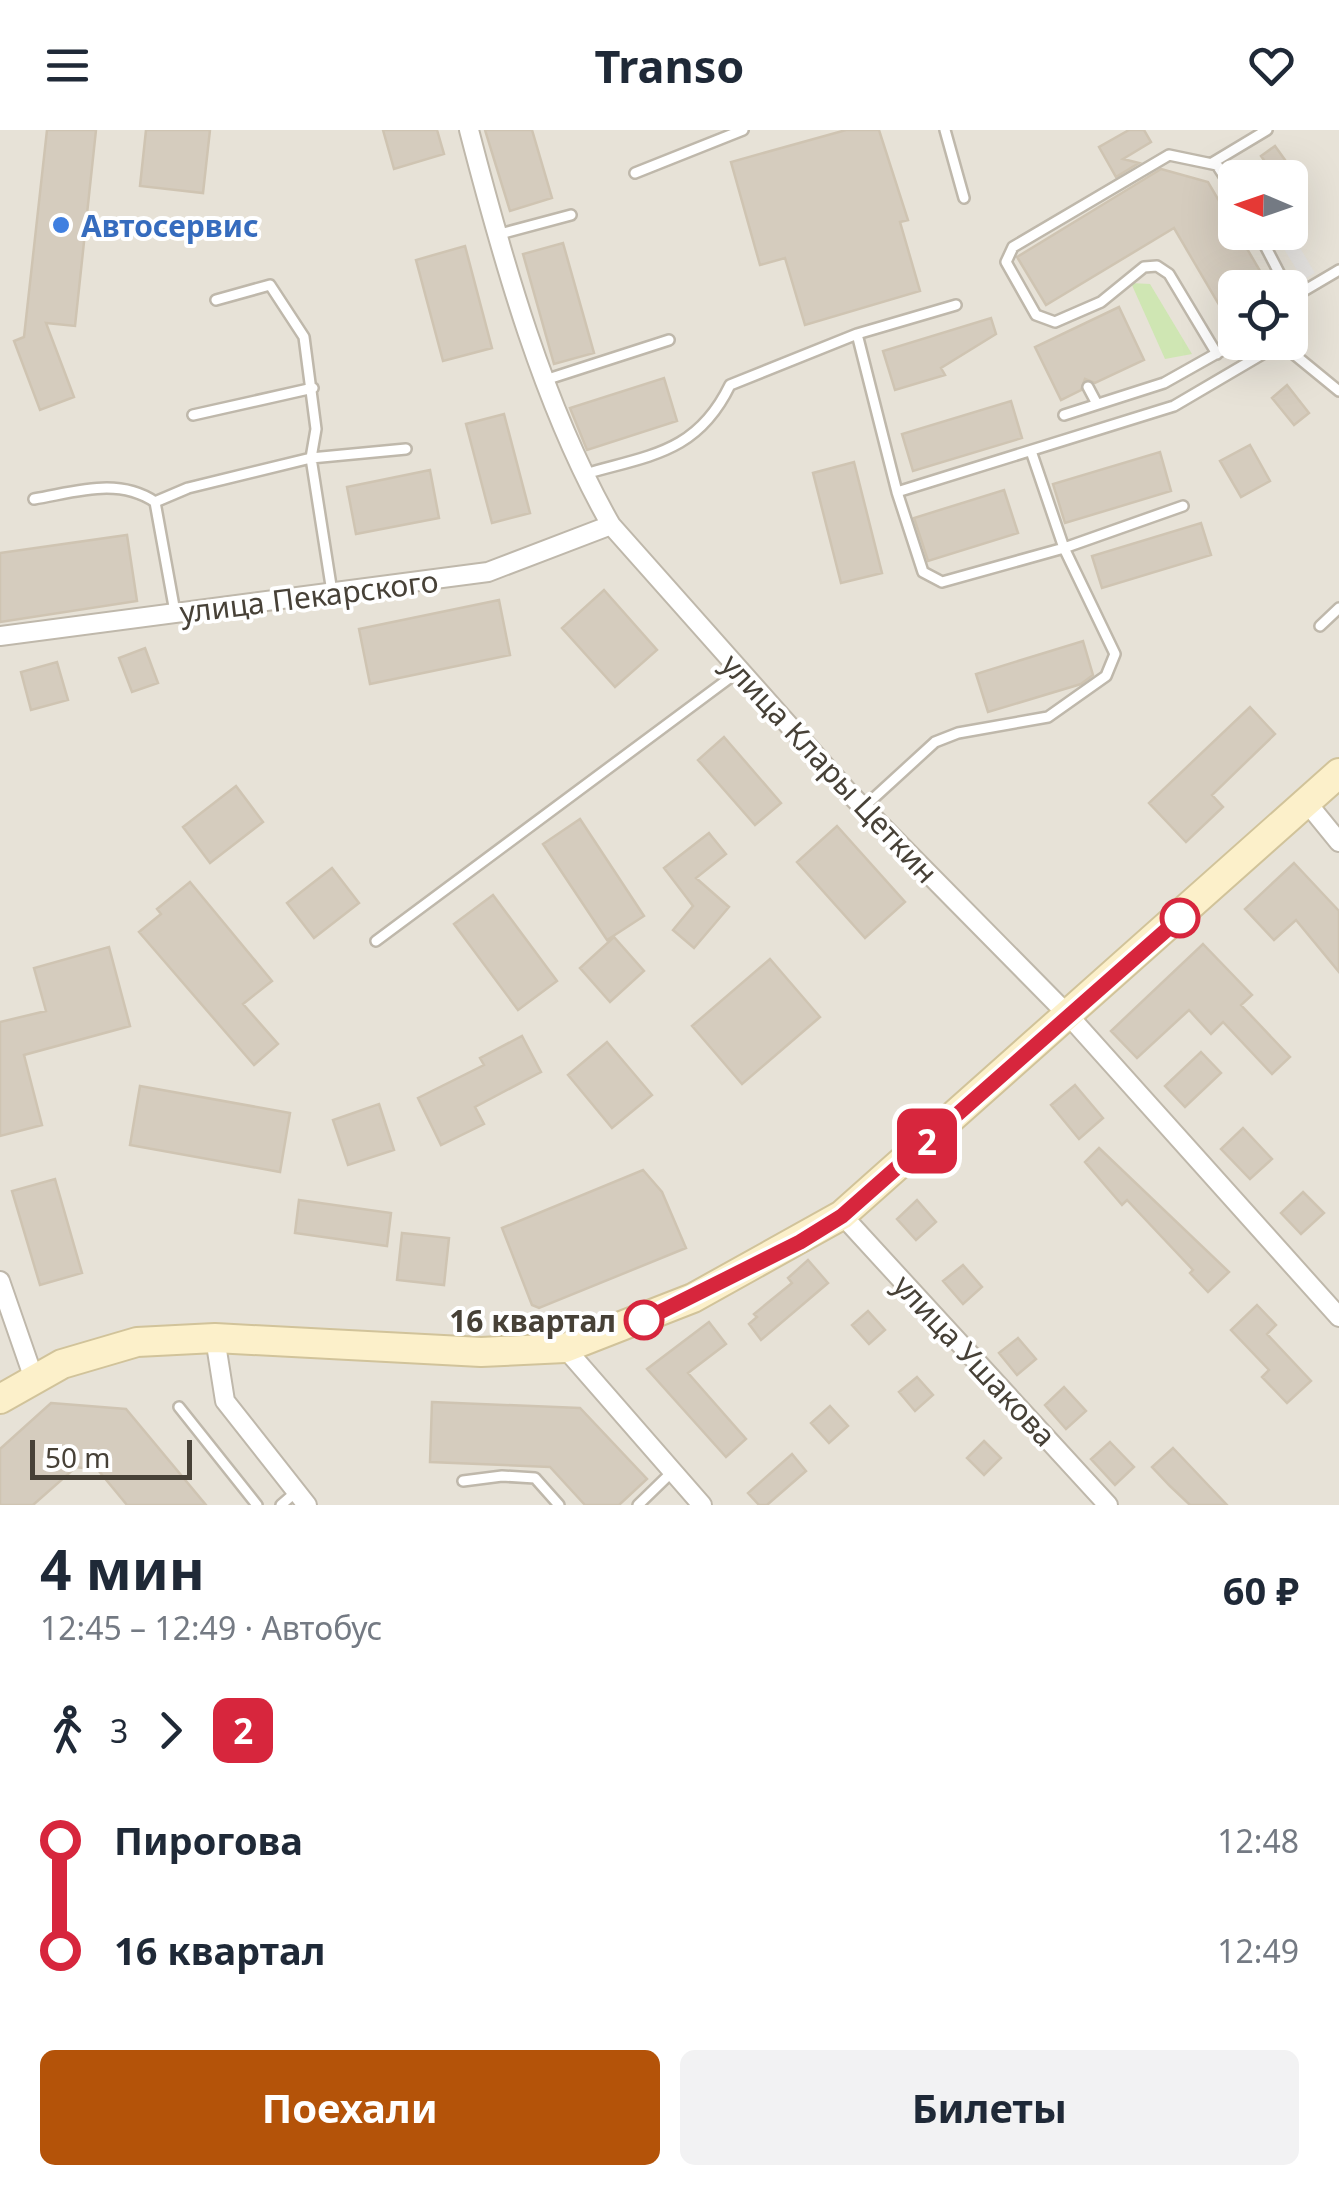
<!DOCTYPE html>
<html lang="ru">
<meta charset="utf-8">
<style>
:root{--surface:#fff;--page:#f2f2f3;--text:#1f2937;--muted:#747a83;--accent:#b45309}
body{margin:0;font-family:"Noto Sans",sans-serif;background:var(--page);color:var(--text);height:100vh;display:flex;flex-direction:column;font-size:38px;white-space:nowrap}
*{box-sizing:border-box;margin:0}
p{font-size:32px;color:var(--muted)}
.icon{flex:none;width:55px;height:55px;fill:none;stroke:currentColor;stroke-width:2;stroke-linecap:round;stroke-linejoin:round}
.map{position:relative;height:1375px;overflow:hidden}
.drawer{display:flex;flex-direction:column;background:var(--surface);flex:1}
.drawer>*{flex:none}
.badge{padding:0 20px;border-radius:15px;font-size:35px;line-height:65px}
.needle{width:65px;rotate:272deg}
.controls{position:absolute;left:1218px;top:30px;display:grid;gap:20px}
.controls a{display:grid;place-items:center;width:90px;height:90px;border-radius:15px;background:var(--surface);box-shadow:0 10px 40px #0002;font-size:50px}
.scale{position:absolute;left:30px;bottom:25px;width:162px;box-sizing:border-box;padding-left:10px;border:5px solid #474137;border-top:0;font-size:28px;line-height:35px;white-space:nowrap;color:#474137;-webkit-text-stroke:8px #fff;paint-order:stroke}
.map>.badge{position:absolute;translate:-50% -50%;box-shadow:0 0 0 5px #fff}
.legs{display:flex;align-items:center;gap:15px;height:110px;padding:0 40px;font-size:32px}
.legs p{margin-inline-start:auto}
.headline{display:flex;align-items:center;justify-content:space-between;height:170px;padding:0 40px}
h1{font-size:55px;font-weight:700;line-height:75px}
.button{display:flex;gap:20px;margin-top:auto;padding:20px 40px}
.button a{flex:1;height:115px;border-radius:15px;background:var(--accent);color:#fff;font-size:40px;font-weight:700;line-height:115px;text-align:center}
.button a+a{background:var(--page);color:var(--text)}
ul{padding:0 40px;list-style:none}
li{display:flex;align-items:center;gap:35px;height:110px;font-size:38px}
li i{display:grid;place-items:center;width:15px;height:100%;margin:0 12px;background:currentColor}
li i::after{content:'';width:25px;height:25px;margin:-12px;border:8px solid;border-radius:50%;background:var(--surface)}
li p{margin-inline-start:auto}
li:first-child i{background:linear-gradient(#0000 50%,currentColor 0)}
li:last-child i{background:linear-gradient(currentColor 50%,#0000 0)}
header{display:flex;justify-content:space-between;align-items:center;height:130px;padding:0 40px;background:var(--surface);font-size:45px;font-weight:700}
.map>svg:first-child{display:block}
.residential{fill:#e7e2d7;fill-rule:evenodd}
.green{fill:#cfe6b3}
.parking{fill:#e5e3e0}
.building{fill:#d5ccbe;stroke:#cfc4b2;stroke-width:2.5}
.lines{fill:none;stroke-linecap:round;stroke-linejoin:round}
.service-casing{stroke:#bfb8ab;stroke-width:14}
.minor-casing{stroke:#bfb8ab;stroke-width:22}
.secondary-casing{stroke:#d1c39a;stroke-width:32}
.service{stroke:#fff;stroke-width:9}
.minor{stroke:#fff;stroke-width:18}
.secondary{stroke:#fcf0ca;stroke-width:28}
.line-1-casing{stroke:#fff;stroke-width:22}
.line-1{stroke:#d7263d;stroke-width:15}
.shop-dot{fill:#3f7fe0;stroke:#fff;stroke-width:4}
.stop-1-dot{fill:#fff;stroke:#d7263d;stroke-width:5}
.labels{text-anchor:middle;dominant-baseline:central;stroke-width:8;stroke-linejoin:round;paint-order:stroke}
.shop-label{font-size:30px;font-weight:bold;fill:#366cbe;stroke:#fff;text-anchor:start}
.street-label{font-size:30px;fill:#474137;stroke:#fff}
.stop-label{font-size:30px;font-weight:bold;fill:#474137;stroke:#fff;text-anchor:end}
</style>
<header><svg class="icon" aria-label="menu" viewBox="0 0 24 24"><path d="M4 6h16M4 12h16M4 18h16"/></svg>Transo<svg class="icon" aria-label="heart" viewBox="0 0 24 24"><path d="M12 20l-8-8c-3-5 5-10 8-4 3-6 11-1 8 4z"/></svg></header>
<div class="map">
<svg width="1339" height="1375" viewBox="0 0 1339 1375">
<rect width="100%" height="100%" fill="#f3f0e8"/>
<!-- residential -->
<path class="residential" d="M0 0H1339V1375H0ZM1235 48H1290V102H1235ZM1235 158H1290V212H1235Z"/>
<!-- green -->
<path class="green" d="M1131 153 1150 154 1192 224 1165 229Z"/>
<!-- parking -->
<path class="parking" d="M1290 101 1315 143 1303 150 1274 103Z"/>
<!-- building -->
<path class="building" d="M47 0H96L75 196 46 193 74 267 40 280 14 211 24 207Z
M146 0H210L203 63 140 56Z
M383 0H437L444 24 394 39Z
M485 0H532L552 68 510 81Z
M846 0H879L908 90 900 92 920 161 805 195 785 128 760 135 731 32Z
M1129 0H1144L1151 12 1123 29 1139 33 1116 47 1099 17Z
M1275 16 1298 48H1277L1261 26Z
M1161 39 1208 52 1270 158H1235V202L1174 98 1046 175 1017 127Z
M563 113 594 223 554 234 523 124Z
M465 116 492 218 443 231 416 130Z
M1119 177 1144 230 1095 253 1085 249 1081 260 1061 270 1035 217Z
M991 188 996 204 941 238 945 245 895 260 883 221Z
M664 248 677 291 587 320 570 278Z
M1287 255 1309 283 1294 295 1272 268Z
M1011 271 1022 308 913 341 902 304Z
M504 284 530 383 492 393 466 294Z
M1250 315 1270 351 1241 367 1220 331Z
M1160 322 1171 361 1065 393 1053 354Z
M854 332 882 443 841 453 813 343Z
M430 340 439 388 356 404 347 357Z
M1004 360 1018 403 928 431 914 388Z
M1201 393 1211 425 1102 458 1092 426Z
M127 405 137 471 0 492V423Z
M604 460 657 520 615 557 562 498Z
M499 470 510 525 370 554 359 499Z
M1083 511 1093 545 1081 554 988 582 976 544Z
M145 518 158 553 132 562 119 528Z
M57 532 68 570 31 580 21 542Z
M1250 577 1275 604 1212 665 1223 677 1186 712 1149 673Z
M724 607 781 673 755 695 698 630Z
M236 656 263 692 210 733 183 697Z
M580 689 644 786 607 810 543 714Z
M837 696 905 772 865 808 797 732Z
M709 703 726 724 696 748 729 777 694 818 673 800 693 776 664 738Z
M1294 733 1339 781V842L1296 790 1274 810 1245 779Z
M332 738 359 773 314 808 287 773Z
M190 752 272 851 243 874 278 914 254 935 139 802 161 784 157 779Z
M493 765 557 851 518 880 454 794Z
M614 807 644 841 610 872 580 838Z
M1203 814 1252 865 1241 875 1290 927 1272 944 1223 892 1211 904 1189 880 1137 928 1111 901Z
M109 817 130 896 24 925 42 995 0 1006V892L46 881 34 838Z
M770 829 820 887 742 954 692 896Z
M522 906 541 942 475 977 484 994 441 1015 418 968 484 935 480 928Z
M607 912 652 965 612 998 568 945Z
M1201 922 1221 943 1185 977 1165 956Z
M1075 955 1103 988 1079 1009 1051 975Z
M140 956 290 983 280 1042 130 1015Z
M379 974 394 1020 348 1035 333 990Z
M1243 998 1272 1029 1250 1049 1221 1019Z
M1099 1018 1229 1142 1208 1162 1190 1143 1193 1140 1127 1070 1122 1075 1085 1032Z
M643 1040 662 1062 686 1118 539 1178 532 1175 502 1098Z
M55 1049 82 1143 40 1155 12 1061Z
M1303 1062 1324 1083 1301 1104 1281 1083Z
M299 1070 391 1083 387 1116 295 1103Z
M917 1070 936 1092 916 1110 897 1089Z
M402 1103 449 1108 444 1155 397 1150Z
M808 1130 828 1153 761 1210 749 1194 757 1187 754 1184 792 1153 788 1148Z
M963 1135 982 1157 963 1174 943 1151Z
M1257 1175 1276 1195 1267 1204 1311 1251 1287 1273 1262 1247 1269 1240 1231 1200Z
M868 1181 885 1200 869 1214 852 1195Z
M709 1192 726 1214 688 1243 746 1309 726 1327 647 1239Z
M1018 1208 1036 1229 1017 1245 999 1223Z
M917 1247 933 1265 915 1281 899 1262Z
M1064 1257 1086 1281 1066 1299 1045 1275Z
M432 1272 580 1278 647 1349 619 1375H585L550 1337 430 1332Z
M51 1273 126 1279 206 1375H127L98 1340 76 1337 33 1375H0V1319Z
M830 1276 848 1296 829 1313 811 1293Z
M984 1311 1001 1328 984 1345 967 1328Z
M1110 1312 1134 1337 1115 1355 1091 1329Z
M1173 1318 1208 1355 1227 1375H1190L1170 1356 1152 1337Z
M792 1324 806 1341 767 1375H759L748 1363Z"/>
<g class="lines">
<defs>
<path id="service" d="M945 0 964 68
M1212 33 1267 0
M635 43 743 0
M1258 102 1287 158
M500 104 571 85
M1290 169 1339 140
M216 170 270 155 304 207 316 299 311 328 406 319
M857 204 897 362
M1284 216 1339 261
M1217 224 1169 144 1157 136 1144 137 1101 172 1055 192 1036 185 1006 132 1013 117 1169 25 1217 35 1235 63
M545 250 669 210
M1088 257 1097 274
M193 285 313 258
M1064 285 1164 253 1237 212
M585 344C650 325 697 323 730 255L857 204 956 175
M34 369C76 362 118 347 155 372
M1183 376 1064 418 942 452 923 442 897 362 1174 276 1283 212
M175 482 155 372 188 358 311 328 332 462
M1320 496 1339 478
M864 677 935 612 958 603 1048 587 1106 546 1115 524 1064 418 1031 321
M376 811 739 541
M179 1277 257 1375
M463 1351 502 1346 535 1348 559 1375
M281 1375 296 1362
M638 1375 672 1342"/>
<path id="minor" d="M469 0C503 131 544 278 611 395L849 663 1069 886 1339 1187
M0 506 488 442 611 395
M1308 674 1339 712
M842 1085 1108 1375
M0 1151 34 1249
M215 1208 225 1271 307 1375
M565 1218 702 1375"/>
<path id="secondary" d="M0 1269 62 1234 137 1212 215 1208 481 1222 565 1218 693 1168 842 1085 1339 643"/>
</defs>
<!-- service casing -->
<use href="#service" class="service-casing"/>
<!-- minor casing -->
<use href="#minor" class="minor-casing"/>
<!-- secondary casing -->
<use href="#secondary" class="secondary-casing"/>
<!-- service -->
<use href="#service" class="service"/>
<!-- minor -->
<use href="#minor" class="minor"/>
<!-- secondary -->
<use href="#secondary" class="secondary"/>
</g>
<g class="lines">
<defs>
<path id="line-1" d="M644 1190 800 1112 842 1086 1180 788"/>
</defs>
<!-- line-1 casing -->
<use href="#line-1" class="line-1-casing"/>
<!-- line-1 -->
<use href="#line-1" class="line-1"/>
</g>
<!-- markers -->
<circle class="shop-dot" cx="61" cy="95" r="10"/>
<g class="stop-1-dot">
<circle cx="1180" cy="788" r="18"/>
<circle cx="644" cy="1190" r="18"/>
</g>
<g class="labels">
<!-- shop labels -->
<g class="shop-label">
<text x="81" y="95">Автосервис</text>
</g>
<!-- street labels -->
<g class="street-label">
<text transform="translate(309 466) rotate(-7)">улица Пекарского</text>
<text transform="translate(830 638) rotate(47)">улица Клары Цеткин</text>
<text transform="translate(975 1230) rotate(47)">улица Ушакова</text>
</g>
<!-- stop labels -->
<g class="stop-label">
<text x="616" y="1190">16 квартал</text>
</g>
</g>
</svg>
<div class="controls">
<a><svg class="needle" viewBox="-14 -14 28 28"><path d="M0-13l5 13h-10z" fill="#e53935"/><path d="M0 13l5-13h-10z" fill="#747a83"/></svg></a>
<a><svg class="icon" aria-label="locate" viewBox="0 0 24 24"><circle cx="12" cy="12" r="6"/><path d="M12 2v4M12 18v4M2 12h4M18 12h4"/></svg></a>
</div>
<div class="scale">50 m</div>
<b class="badge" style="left:927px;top:1011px;background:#d7263d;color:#fff">2</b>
</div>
<section class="drawer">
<div class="headline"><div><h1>4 мин</h1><p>12:45 – 12:49 · Автобус</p></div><b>60 ₽</b></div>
<div class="legs"><svg class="icon" aria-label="walk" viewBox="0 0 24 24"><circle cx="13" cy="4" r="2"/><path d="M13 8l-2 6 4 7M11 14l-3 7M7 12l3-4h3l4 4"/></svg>3<svg class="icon" aria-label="forward" viewBox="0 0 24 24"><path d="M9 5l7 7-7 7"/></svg><b class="badge" style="background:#d7263d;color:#fff">2</b></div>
<ul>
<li><i style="color:#d7263d"></i><b>Пирогова</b><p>12:48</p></li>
<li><i style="color:#d7263d"></i><b>16 квартал</b><p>12:49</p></li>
</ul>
<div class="button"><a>Поехали</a><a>Билеты</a></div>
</section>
